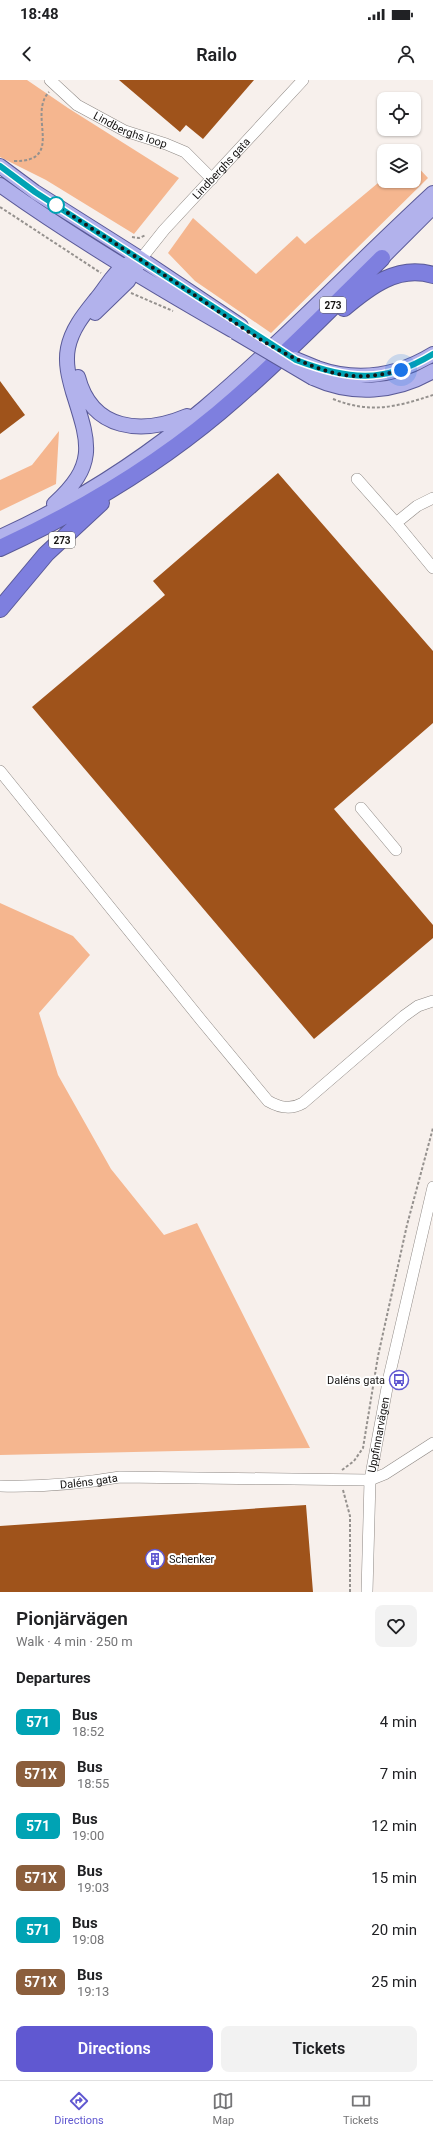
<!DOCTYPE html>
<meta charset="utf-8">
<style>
:root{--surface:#fff;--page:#f2f2f2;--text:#202124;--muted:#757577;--line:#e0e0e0;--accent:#6058d1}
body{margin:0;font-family:Roboto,sans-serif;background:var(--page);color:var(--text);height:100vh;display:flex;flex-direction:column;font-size:15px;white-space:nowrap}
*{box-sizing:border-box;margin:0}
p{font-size:13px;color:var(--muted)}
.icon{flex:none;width:22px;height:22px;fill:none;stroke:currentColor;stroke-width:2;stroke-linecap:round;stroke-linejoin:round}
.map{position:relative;height:1512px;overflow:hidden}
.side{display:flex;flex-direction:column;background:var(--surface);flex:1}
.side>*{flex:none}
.badge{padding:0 8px;border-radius:6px;font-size:14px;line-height:26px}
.controls{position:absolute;left:377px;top:12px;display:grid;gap:8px}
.controls a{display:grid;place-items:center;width:44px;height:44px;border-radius:8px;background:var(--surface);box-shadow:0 1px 3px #0004;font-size:20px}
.you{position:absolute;width:20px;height:20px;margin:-10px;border:3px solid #fff;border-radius:50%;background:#1a73e8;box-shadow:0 0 0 6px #1a73e833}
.map>.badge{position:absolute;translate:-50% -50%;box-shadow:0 0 0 2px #fff}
h2{padding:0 16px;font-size:15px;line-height:36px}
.round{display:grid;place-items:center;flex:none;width:42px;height:42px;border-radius:8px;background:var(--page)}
.head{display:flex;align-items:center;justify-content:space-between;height:68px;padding:0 16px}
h1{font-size:19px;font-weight:600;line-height:30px}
.button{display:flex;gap:8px;margin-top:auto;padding:8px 16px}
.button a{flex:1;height:46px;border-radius:8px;background:var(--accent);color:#fff;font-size:16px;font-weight:600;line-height:46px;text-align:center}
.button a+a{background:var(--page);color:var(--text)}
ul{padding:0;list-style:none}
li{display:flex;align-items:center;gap:12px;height:52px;padding:0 16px}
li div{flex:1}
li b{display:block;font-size:15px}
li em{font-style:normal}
li .badge{min-width:44px;font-weight:700;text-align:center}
.status{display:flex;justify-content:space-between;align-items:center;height:28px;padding:0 20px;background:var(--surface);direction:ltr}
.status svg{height:11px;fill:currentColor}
header{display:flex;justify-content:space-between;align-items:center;height:52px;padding:0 16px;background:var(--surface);font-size:18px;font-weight:600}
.tabs{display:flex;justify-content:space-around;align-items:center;height:56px;border-top:1px solid var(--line);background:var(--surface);font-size:11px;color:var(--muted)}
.tabs a{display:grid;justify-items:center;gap:2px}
.tabs .current{color:var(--accent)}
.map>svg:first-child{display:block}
.green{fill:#f5b68f}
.building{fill:#9f531b}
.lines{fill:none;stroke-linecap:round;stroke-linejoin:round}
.minor-casing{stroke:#8f8985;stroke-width:12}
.major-casing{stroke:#5a5a98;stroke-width:16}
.highway-casing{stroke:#5a5a98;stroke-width:18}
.path{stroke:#95918e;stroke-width:2;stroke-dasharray:3 2;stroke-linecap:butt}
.minor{stroke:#fff;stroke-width:11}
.major{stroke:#b2b2ec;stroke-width:14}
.highway{stroke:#7e7fdf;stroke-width:16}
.major-bridge-casing{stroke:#5a5a98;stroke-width:16;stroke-linecap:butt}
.major-bridge{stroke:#b2b2ec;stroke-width:14}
.line-casing{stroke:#fff;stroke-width:9}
.line{stroke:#00a3b4;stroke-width:6}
.walk{stroke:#161413;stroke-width:4;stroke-dasharray:0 7.2}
.stop-dot{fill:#fff;stroke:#00a3b4;stroke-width:2}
.labels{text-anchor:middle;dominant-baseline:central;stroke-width:4;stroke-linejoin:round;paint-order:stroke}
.shield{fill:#fff;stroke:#5c5a5a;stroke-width:1}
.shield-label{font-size:10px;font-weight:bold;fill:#161413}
.street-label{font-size:11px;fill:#161413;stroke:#fff}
.poi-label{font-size:11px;fill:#161413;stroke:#fff;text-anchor:end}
</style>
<div class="status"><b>18:48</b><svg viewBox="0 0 49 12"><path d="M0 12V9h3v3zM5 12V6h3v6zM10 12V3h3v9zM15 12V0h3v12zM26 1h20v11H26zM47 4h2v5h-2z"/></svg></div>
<header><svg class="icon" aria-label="back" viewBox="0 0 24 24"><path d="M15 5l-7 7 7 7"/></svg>Railo<svg class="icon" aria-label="person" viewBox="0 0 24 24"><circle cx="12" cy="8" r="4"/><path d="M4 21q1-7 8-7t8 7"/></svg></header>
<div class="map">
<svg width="433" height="1512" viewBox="0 0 433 1512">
<rect width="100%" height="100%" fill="#f7f0ec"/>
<!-- green -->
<path class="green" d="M0 0H27L68 28 179 98 134 154 46 100 0 77Z
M414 83 428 98 271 253 195 201 168 173 193 138 256 194 297 156 305 164 384 98V101H414Z
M59 351 56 404 0 431V400L32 385Z
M0 823 73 856 90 875 39 933 58 995 111 1089 164 1155 197 1143 310 1368 0 1375Z"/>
<!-- building -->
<path class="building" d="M119 0H254L203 59 186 45 180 52Z
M0 301 25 335 0 354Z
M278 393 433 571V643L334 729 433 845V858L314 959 32 627 165 515 153 501Z
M306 1425 313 1512H0V1446Z"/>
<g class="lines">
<defs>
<g id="minor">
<path id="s1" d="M50 0 77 25 125 51 166 64 185 72 212 99"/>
<path id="s2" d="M141 179 164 150 303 0"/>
<path d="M357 399 396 443"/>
<path d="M433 418 417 426 396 443 433 488"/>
<path d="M0 691 201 940 268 1021C280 1028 291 1030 303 1023L404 936 418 926 433 921"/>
<path d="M361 728 396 770"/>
<path id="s3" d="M0 1406C41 1407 79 1404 120 1397L370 1400 385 1394 433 1363"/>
<path id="s4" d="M367 1512 370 1400 389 1297 433 1107"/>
</g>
<path id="major" d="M0 86 35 112 141 179 241 246
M0 105C74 158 153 205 232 250
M382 178 433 127
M95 233 128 201 141 179
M317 288C357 302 397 296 433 274
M78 297C92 351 142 355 187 336
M313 298C352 316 396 313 433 291
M54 424C98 384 89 363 73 312 69 298 65 283 68 268 72 248 85 233 97 218 105 209 113 193 124 186 129 183 136 181 141 179
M0 457C73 424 142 380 204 328 284 260 356 184 433 113"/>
<path id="highway" d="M344 228C369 207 398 184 433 195
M0 468C85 429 166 380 236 318 287 274 334 225 382 178
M0 529 46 474 101 423"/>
</defs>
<!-- minor casing -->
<use href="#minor" class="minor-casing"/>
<!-- major casing -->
<use href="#major" class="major-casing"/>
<!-- highway casing -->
<use href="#highway" class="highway-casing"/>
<!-- path -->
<path class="path" d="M14 81C66 82 27 35 49 12
M0 127 101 193
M132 157 139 158 146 155
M131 213 173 231
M333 319C371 334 396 327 433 315
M342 1390 354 1381 363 1368 378 1276 407 1145 433 1048
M343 1410 350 1436V1512"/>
<!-- minor -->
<use href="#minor" class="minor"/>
<!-- major -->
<use href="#major" class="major"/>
<!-- highway -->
<use href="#highway" class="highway"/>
<defs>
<path id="major-bridge" d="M235 252 313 298
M295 279 317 288"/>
</defs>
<!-- major-bridge casing -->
<use href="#major-bridge" class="major-bridge-casing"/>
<!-- major-bridge -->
<use href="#major-bridge" class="major-bridge"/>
</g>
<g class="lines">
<defs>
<path id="line" d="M0 86 35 112 296 280C348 300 384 304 433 274"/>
</defs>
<!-- line casing -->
<use href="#line" class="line-casing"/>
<!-- line -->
<use href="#line" class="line"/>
<!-- walk -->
<path class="walk" d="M56 125C101 155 148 184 193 214 235 242 278 276 327 291 351 299 377 297 401 290"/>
</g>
<!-- icons -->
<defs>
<symbol id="bus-ring" viewBox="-11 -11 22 22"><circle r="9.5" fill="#fff" stroke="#6058d1" stroke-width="1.5"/><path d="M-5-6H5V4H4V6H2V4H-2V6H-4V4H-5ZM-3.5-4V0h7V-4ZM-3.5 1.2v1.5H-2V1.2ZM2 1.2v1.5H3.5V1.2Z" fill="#6058d1"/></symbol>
<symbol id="building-ring" viewBox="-11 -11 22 22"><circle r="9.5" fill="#fff" stroke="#6058d1" stroke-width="1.5"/><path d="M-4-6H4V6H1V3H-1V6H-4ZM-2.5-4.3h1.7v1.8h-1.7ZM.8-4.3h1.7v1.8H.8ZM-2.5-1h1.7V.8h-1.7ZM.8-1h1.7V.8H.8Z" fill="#6058d1"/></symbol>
</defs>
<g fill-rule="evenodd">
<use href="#bus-ring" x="388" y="1289" width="22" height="22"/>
<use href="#building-ring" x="144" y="1468" width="22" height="22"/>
</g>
<!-- markers -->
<circle class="stop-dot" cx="56" cy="125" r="8"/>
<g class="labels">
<!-- shield labels -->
<g class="shield">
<rect x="320" y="217" width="26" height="16" rx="3"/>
<rect x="49" y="452" width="26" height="16" rx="3"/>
</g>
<g class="shield-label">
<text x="333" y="225">273</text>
<text x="62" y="460">273</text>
</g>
<!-- street labels -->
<g class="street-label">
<text stroke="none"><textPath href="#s1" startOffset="96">Lindberghs loop</textPath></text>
<text stroke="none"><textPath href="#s2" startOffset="121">Lindberghs gata</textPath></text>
<text stroke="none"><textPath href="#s4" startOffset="158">Uppfinnarvägen</textPath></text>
<text stroke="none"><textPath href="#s3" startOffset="89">Daléns gata</textPath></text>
</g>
<!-- poi labels -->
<g class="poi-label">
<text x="385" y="1300">Daléns gata</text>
<text x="169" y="1479" text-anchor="start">Schenker</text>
</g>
</g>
</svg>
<div class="controls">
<a><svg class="icon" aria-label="locate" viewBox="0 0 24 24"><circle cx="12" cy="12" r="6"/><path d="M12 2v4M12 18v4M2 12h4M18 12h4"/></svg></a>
<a><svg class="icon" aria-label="layers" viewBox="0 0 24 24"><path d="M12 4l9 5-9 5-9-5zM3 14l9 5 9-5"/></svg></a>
</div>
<div class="you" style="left:401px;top:290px"></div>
</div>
<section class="side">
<div class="head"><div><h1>Pionjärvägen</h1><p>Walk · 4 min · 250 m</p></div><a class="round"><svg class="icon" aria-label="heart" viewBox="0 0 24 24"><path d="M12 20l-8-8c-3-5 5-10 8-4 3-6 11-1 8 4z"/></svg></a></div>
<h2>Departures</h2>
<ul>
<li><span class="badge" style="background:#00a3b4;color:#fff">571</span><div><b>Bus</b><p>18:52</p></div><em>4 min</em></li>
<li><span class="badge" style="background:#8b5e3c;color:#fff">571X</span><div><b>Bus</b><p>18:55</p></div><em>7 min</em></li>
<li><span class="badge" style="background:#00a3b4;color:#fff">571</span><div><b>Bus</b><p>19:00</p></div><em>12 min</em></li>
<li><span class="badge" style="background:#8b5e3c;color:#fff">571X</span><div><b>Bus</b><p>19:03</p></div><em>15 min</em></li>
<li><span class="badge" style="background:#00a3b4;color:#fff">571</span><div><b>Bus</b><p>19:08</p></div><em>20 min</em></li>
<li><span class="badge" style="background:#8b5e3c;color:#fff">571X</span><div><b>Bus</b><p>19:13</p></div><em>25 min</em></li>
</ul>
<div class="button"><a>Directions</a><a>Tickets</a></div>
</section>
<nav class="tabs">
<a class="current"><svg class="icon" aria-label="directions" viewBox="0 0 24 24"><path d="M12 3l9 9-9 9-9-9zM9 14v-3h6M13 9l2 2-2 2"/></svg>Directions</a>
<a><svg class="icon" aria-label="map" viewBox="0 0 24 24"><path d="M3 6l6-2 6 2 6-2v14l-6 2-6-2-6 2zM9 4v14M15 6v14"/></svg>Map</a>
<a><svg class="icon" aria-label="tickets" viewBox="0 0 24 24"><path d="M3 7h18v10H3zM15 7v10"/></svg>Tickets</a>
</nav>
